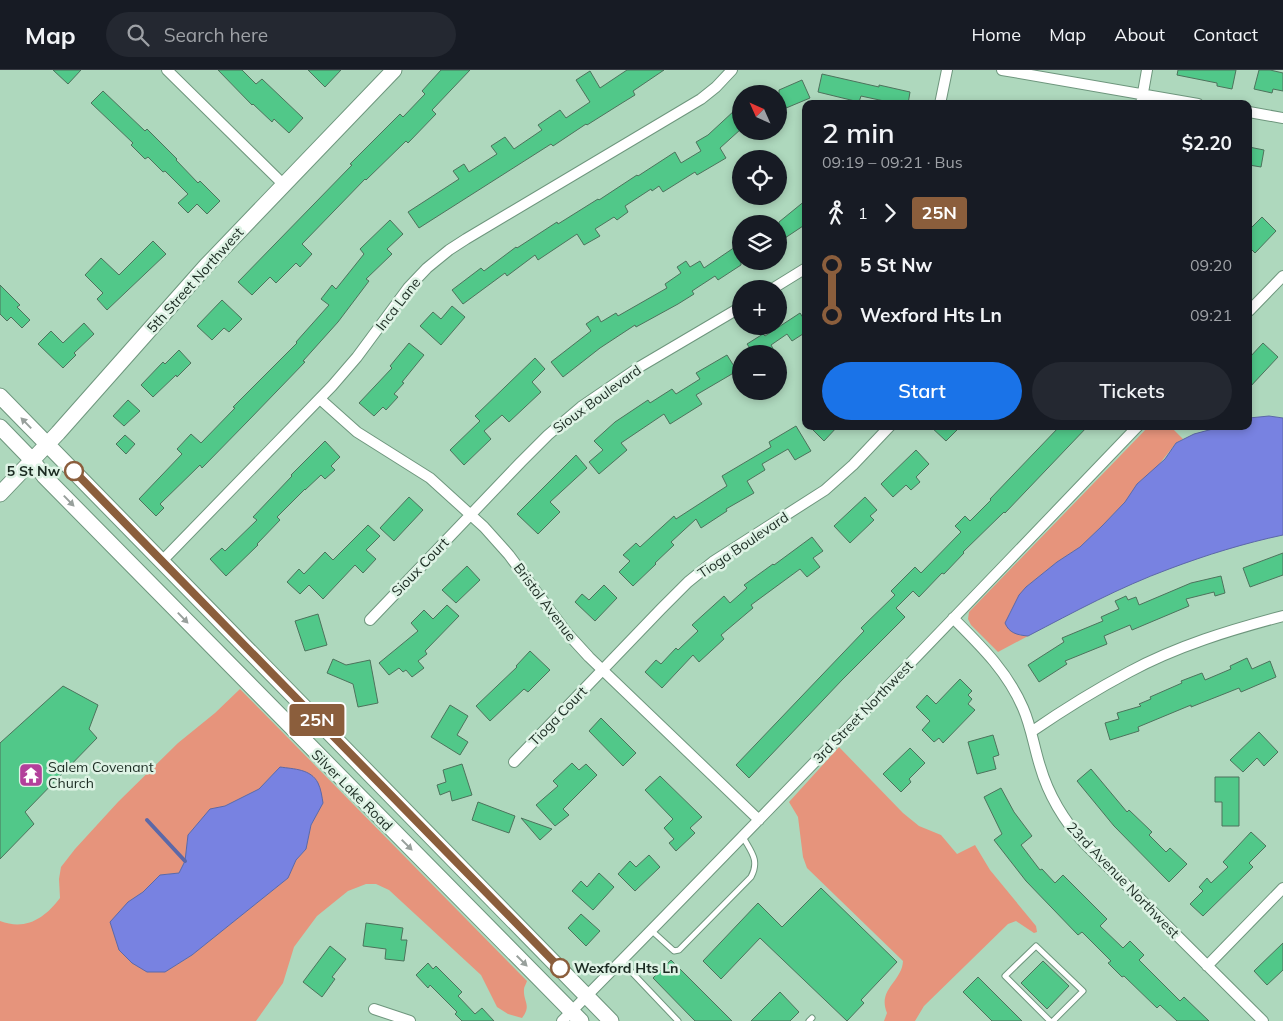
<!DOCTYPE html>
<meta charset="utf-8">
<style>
:root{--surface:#171b24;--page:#242831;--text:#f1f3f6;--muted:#9ea1a6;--line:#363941;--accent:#1a73e8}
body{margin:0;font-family:Mulish,sans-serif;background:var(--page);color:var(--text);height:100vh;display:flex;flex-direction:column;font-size:19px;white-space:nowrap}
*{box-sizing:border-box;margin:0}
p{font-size:16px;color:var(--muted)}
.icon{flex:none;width:28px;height:28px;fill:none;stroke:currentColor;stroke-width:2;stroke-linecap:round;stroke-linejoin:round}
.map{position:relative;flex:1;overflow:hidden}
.details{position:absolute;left:802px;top:30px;width:450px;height:330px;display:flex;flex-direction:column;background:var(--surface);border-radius:10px;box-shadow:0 2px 8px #0003}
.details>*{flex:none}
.badge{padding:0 10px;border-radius:4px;font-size:18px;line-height:32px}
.needle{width:32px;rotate:315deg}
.controls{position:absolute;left:732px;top:15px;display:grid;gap:10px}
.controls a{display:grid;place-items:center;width:55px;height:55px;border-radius:50%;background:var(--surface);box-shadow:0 2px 8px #0003;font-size:25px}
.map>.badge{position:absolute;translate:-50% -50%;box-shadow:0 0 0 2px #fff}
.legs{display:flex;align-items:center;gap:8px;height:55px;padding:0 20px;font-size:16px}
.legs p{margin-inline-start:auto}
.head{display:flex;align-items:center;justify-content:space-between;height:85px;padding:0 20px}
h1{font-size:28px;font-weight:600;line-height:38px}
.action{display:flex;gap:10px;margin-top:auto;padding:10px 20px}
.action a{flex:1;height:58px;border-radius:30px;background:var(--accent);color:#fff;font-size:20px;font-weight:600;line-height:58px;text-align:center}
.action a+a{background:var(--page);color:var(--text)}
ul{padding:0 20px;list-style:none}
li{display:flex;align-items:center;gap:18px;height:50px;font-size:19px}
li i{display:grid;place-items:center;width:8px;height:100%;margin:0 6px;background:currentColor}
li i::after{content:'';width:12px;height:12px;margin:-6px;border:4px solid;border-radius:50%;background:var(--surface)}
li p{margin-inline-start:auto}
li:first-child i{background:linear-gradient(#0000 50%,currentColor 0)}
li:last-child i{background:linear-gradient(currentColor 50%,#0000 0)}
header{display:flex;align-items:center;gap:30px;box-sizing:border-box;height:70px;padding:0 25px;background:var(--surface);border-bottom:1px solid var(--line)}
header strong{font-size:24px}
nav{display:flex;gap:28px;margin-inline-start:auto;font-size:18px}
.search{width:350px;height:45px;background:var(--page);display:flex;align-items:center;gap:12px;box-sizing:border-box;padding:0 18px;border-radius:28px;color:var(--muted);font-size:19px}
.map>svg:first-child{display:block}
.green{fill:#e6947c;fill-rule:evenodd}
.water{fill:#7882e1;stroke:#5c68a8}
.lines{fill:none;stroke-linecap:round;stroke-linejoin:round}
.stream{stroke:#5c68a8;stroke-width:4}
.building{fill:#51c889;stroke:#4d735c}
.lane-casing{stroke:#6e967d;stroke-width:7}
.street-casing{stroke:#6e967d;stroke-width:12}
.secondary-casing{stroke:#6e967d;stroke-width:17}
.lane{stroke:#fff;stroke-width:5}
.street{stroke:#fff;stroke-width:10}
.secondary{stroke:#fff;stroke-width:15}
.oneway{fill:#98a09c}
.line-1-casing{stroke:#fff;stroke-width:11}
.line-1{stroke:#8b5e3c;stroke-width:8}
.stop-1-dot{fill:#fff;stroke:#8b5e3c;stroke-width:2.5}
.labels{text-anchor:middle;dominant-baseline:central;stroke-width:5;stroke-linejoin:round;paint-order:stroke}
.street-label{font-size:14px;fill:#1b2b22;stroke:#def3e5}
.stop-label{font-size:14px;font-weight:bold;fill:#1b2b22;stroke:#def3e5;text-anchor:end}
.poi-label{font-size:14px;fill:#1b2b22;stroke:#def3e5;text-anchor:start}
</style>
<header>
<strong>Map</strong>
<div class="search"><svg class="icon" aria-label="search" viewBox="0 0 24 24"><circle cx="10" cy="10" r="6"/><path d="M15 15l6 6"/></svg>Search here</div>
<nav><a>Home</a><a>Map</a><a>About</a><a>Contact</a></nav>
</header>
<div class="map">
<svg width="1283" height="951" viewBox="0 0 1283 951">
<rect width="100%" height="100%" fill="#aed8bd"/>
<!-- green -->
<path class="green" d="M1149 356H1170L1183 369 1176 373 1157 397 1137 414 1125 432 1102 456 1080 477 1057 492 1026 517 1009 544 1019 565 1028 566 998 582 971 555 968 549 969 542Z
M240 619 527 911C526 914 524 917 524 919 523 932 532 935 522 948L508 944 497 937 481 905 389 820 376 814H366L348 821 317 846 294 877 283 913 256 951H0V851C26 861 45 848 60 828L59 809 61 797 75 779 118 732 178 673 215 643ZM280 697 323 733 311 755 306 779 296 790 288 808 192 885 165 902H147L128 832 143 822 160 805 179 803 185 791 188 765 210 740 225 736 259 719Z
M839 677 903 743 919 756 941 765 957 784 975 775 990 800 1036 856 1037 862 1034 863 1016 851 1008 854 924 936 915 951H884L887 943C877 919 902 912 903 891L807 798 803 787 798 747 789 732Z"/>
<!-- water -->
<path class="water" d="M1269 346 1283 348V465C1245 473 1206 485 1169 499 1120 517 1074 542 1028 566 1017 565 1009 563 1005 553L1019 525 1026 517 1057 492 1080 477 1102 456 1125 432 1137 414 1165 389 1176 373 1194 364 1224 356H1249V348Z
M280 697C294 699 311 699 318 713 321 719 322 727 323 733L311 755 306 779 296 790 288 808 192 885 165 902H147L132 893 119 880 110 852 128 832 143 822 160 805 179 803 185 791 188 765 210 739 225 736 259 719Z"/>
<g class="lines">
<!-- stream -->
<path class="stream" d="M147 750 185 791"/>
</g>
<!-- building -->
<path class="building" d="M53 0H81L68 14Z
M218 0H242L256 14 262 9 303 48 289 63 274 49 272 52 253 34 252 35Z
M308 0H341L325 17Z
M441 0H470L432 40 436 44 408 73 406 71 366 110 365 109 302 174 312 184 300 197 296 193 276 213 270 207 252 225 238 212 352 95 350 94 400 44 403 47 425 24 422 21Z
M627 0H664L633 21 635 25 622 33 587 55 586 54 553 76 551 74 419 158 408 142 459 109 453 101 464 94 469 102 497 84 491 76 505 67 514 79 542 60 538 55 560 40 566 48 590 32 576 10 590 1 600 18Z
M1178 0H1236L1232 19 1217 16V13L1177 5Z
M1259 0H1270L1283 3V21L1273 19 1272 23 1254 19Z
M822 4 879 17V15L910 22 908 34H898L861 26 859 32 818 22Z
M802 10 810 28 779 41V20Z
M103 21 145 61 147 59 177 89 176 90 198 113 200 111 220 131 207 144 197 134 188 143 178 133 188 124 165 101 163 102 148 87 145 89 131 75 133 73 91 33Z
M735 40 741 48V59L720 78 726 88 697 105 695 102 663 122 659 116 652 121 651 119 625 136 628 142 617 150 614 147 595 159 600 166 584 175 577 164 538 190 535 185 507 206 505 203 463 234 452 220 481 198 484 201 516 177 517 178 557 152 558 154 598 129 599 130 637 105 638 106 675 82 681 93 701 81 696 72 708 65Z
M1249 77 1264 80 1261 97 1249 95Z
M806 130V154L779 172V152Z
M1262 147 1276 161 1255 183 1249 177V160Z
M390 150 403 164 387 179 392 184 366 209 369 211 338 252 303 291 305 292 248 351 202 398 200 395 160 434 164 438 156 446 139 429 182 384 177 379 191 364 201 373 235 338 233 337 297 273 296 272 329 235 321 229 332 215 336 219 364 184 360 179Z
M153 171 166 184 107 240 97 229 103 223 85 205 101 188 119 205Z
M741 173V195L718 210 715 206 692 221 694 224 678 234 636 257 635 255 600 278 563 307 551 292 591 261 586 254 598 246 601 252 616 243 618 246 667 218 665 214 681 203 677 197 686 191 690 197 700 191 704 198Z
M0 215 20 235 17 237 30 250 22 258 11 247 7 251 0 244Z
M222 230 242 249 229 262 224 258 212 270 197 256Z
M452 236 465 247 441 275 420 256 433 242 441 249Z
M800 243 806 252V262L792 271 787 264 771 275 776 284H754L747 274 763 264 765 266Z
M84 253 94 264 74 283 76 285 63 298 38 274 51 261 63 273Z
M409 273 424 285 402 312 404 313 394 324 398 327 386 340 383 337 374 346 359 333 392 298 390 296Z
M1263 273 1278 287 1249 318V288Z
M179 280 191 293 177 307 176 305 153 327 141 315 163 292 165 294Z
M727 285 737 301 696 325 702 334 670 354 664 344 621 373 627 380 599 404 589 392 603 380 594 371 615 352 648 330 650 333 672 319 676 324 700 309 696 303Z
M535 288 545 299 532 312 541 322 509 352 502 345 484 361 491 369 464 395 450 380 480 351 475 346Z
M128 330 140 341 124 356 113 346Z
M796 356 811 381 795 390 788 379 762 394 765 400 747 411 754 423 726 439 727 441 701 458 696 449 671 472 674 475 655 493 656 494 633 516 619 502 630 491 623 485 636 473 640 477 674 446 676 449 727 416 722 406 771 377 769 372Z
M809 356H838L824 371Z
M930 356H961L946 371Z
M1060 356H1088L1005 443 1004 442 963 482 964 483 944 504 942 503 919 527 913 521 896 538 905 547 842 610 749 708 736 695 864 561 861 558 895 525 891 521 915 497 921 503 961 462 955 456 965 446 970 451 991 430 990 429Z
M125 365 135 374 126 384 116 374Z
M325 371 340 387 331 396 335 400 325 409 321 405 305 420V419L277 447 280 450 257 474 258 475 226 506 210 489 222 478 225 481 257 450 253 447 292 406 291 405Z
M916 380 929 394 916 407 920 412 911 420 906 415 893 427 881 414Z
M576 385 587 398 550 432 560 442 538 464 517 444Z
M409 427 423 440 394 471 380 458Z
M865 427 877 440 870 446 874 450 850 473 834 456Z
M368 455 380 466 366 480 376 489 363 503 355 495 323 529 309 515 300 524 287 512 299 499 304 504 325 482 333 490Z
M812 467 823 481 813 488 820 497 807 507 800 499 751 535 753 538 721 565 724 569 699 592 693 585 662 618 645 602 656 590 661 594 676 578 678 580 698 561 692 555 724 526 730 533 747 518 744 515 773 494 774 495Z
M1283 483V505L1250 517 1243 498Z
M467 496 480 510 456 533 442 520Z
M1221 506 1225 523 1215 526 1214 522 1186 529 1189 536 1132 560 1130 555 1104 566 1107 574 1065 591 1067 594 1039 612 1028 595 1064 572 1062 568 1103 551 1101 547 1119 539 1115 531 1126 526 1128 530 1136 527 1139 535 1191 513Z
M604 515 617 528 595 551 575 532 582 524 589 530Z
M447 535 459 546 425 581 427 584 418 591 424 598 412 607 406 600 403 602 399 598 389 605 379 593 418 561 411 553 424 540 433 549Z
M318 544 327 575 305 581 295 551Z
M530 581 550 600 528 622 524 619 490 651 476 636 517 597 516 596Z
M1247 588 1252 599 1270 591 1276 607 1241 622 1239 618 1191 637V635L1138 657 1139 661 1110 670 1105 653 1119 649 1117 643 1141 636 1139 634 1151 629 1150 627 1182 613 1181 611 1202 603 1205 610 1231 599 1230 596Z
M333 589 346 595 370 590 378 633 358 637 353 614 327 603Z
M960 609 972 621 968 625 972 629 968 634 975 640 943 673 939 668 934 672 922 660 930 651 916 637 927 625 936 634Z
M63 616 98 635 89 659 97 668 25 742 34 754 0 789V673Z
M450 635 468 646 457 665 468 672 460 685 431 667Z
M601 648 636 683 623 696 589 661Z
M1259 662 1278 682 1264 696 1257 688 1243 702 1230 690Z
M993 665 999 685 993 687 996 699 977 704 968 672Z
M910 678 925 693 909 709 911 712 901 722 883 704Z
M572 693 579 700 586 694 597 705 563 739 569 745 555 756 536 735 558 716 553 711Z
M462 694 472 725 452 731 450 721 440 725 437 715 446 712 443 700Z
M1091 699 1127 742 1129 740 1152 762 1149 765 1166 782 1170 778 1187 794 1169 812 1114 756 1077 711Z
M660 706 702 747 690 758 695 763 676 781 669 773 674 769 664 758 673 749 645 720Z
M1215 707H1239V756H1222V732H1215Z
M1001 718 1014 742 1032 766 1021 775 1040 800 1042 799 1055 813 1063 805 1107 849 1100 856 1123 878 1130 871 1144 885 1139 890 1180 931 1184 927 1209 951H1177L1160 935 1157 938 1124 906 1122 907 1108 893 1111 891 1082 862 1078 865 1026 811 994 770 1002 764 984 727Z
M478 732 515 746 509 763 472 750Z
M521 748 552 759 540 770Z
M1251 762 1266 776 1249 793 1253 797 1203 846 1190 834 1203 821 1199 817 1207 808 1211 813 1228 797 1223 792Z
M649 785 660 797 635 821 618 804 630 791 636 797Z
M599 803 614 817 593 840 572 821 581 811 587 817Z
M821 818 897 892 861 930 864 933 847 951 760 868 721 909 703 891 758 833 782 857Z
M581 844 600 861 586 876 568 858Z
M366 853 403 858 401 870H407L404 891 385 889 386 879 363 876Z
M1283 873V900L1267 915 1254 901Z
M330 876 346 889 332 907 335 909 322 927 303 912Z
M671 890 732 951H695L653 908Z
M1043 891 1069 916 1047 939 1021 913Z
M428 893 433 899 436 896 462 922 458 926 475 944 482 938 494 951H462L455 944 457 942 430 915 428 918 416 905Z
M978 907 1022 951H992L963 922Z
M780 922 799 942 790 951H751Z"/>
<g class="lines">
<defs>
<path id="lane" d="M652 861 674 881 679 880 751 807C760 790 751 782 743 767
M622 892 678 951
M809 951 812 948
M1050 951 1005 906 1036 876 1083 921 1053 951"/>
<path id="street" d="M167 0 284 115
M1002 0 1198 34
M940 34 947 0
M1141 34 1147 0
M1249 42 1283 48
M772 219 806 198
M1249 241 1283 206
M320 329 357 362 430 408 484 457 509 485 567 563 589 587 759 750
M162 491 332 316 357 287 408 218 427 198 449 180 466 169 701 29 716 17 732 0
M953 548C981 576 1007 601 1023 638 1031 656 1034 677 1040 696 1049 727 1064 751 1085 774L1263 951
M370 550 521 392 548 365 581 337 641 296 741 237
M1031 662C1063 640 1095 620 1129 602 1177 576 1230 560 1283 546
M514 692 661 539 688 512 714 491 825 420 853 395 890 356
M1207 896 1283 818
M374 939 410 951
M562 951C756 755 947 555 1138 356"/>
<path id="secondary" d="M0 326 611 951
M0 357 32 390 44 406 581 951
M0 424 58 363 206 196 394 0"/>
</defs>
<!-- lane casing -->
<use href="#lane" class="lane-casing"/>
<!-- street casing -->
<use href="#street" class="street-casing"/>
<!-- secondary casing -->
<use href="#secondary" class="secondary-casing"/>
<!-- lane -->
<use href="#lane" class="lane"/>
<!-- street -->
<use href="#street" class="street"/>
<!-- secondary -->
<use href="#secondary" class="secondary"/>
</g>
<!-- one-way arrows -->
<defs><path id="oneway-solid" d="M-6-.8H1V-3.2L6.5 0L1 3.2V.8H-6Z" transform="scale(1.25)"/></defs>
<g class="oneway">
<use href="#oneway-solid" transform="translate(26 353) rotate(-134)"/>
<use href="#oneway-solid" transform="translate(69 431) rotate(46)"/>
<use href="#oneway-solid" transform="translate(183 548) rotate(46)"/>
<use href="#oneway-solid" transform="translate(407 775) rotate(45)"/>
<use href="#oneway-solid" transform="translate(522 891) rotate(45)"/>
</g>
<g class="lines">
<defs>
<path id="line-1" d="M74 401 560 898"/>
</defs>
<!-- line-1 casing -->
<use href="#line-1" class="line-1-casing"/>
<!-- line-1 -->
<use href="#line-1" class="line-1"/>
</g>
<!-- icons -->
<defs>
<symbol id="temple-square" viewBox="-11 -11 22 22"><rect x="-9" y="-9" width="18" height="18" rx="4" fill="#b3409b" stroke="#def3e5"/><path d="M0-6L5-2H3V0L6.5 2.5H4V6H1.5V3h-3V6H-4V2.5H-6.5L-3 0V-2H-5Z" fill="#fff"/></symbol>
</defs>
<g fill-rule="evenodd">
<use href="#temple-square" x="17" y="691" width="28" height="28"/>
</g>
<!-- markers -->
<g class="stop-1-dot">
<circle cx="74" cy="401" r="9"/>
<circle cx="560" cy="898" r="9"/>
</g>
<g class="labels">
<!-- street labels -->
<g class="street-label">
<text transform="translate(195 210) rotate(-48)">5th Street Northwest</text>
<text transform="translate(398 234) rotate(-52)">Inca Lane</text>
<text transform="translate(597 329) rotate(-36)">Sioux Boulevard</text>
<text transform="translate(743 475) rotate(-34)">Tioga Boulevard</text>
<text transform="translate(420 497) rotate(-46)">Sioux Court</text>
<text transform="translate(545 532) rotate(53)">Bristol Avenue</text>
<text transform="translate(863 642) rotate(-46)">3rd Street Northwest</text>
<text transform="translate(558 646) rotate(-46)">Tioga Court</text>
<text transform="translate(352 720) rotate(45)">Silver Lake Road</text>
<text transform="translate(1123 810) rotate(46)">23rd Avenue Northwest</text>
</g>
<!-- stop labels -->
<g class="stop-label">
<text x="60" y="401">5 St Nw</text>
<text x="574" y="898" text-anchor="start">Wexford Hts Ln</text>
</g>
<!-- poi labels -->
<g class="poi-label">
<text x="48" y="697">Salem Covenant<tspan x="48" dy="16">Church</tspan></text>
</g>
</g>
</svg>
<div class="controls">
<a><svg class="needle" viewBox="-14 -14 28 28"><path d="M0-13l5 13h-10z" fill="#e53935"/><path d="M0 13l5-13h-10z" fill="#9ea1a6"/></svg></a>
<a><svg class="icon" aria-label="locate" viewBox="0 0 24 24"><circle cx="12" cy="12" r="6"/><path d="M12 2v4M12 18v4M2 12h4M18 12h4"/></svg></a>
<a><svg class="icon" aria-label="layers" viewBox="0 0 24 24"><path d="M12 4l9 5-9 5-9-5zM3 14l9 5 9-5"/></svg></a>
<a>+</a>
<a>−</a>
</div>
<b class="badge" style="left:317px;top:650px;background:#8b5e3c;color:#fff">25N</b>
<section class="details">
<div class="head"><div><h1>2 min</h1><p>09:19 – 09:21 · Bus</p></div><b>$2.20</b></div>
<div class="legs"><svg class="icon" aria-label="walk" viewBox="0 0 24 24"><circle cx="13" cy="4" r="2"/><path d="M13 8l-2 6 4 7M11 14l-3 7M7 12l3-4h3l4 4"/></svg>1<svg class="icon" aria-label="forward" viewBox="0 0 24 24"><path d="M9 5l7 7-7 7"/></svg><b class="badge" style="background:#8b5e3c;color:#fff">25N</b></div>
<ul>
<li><i style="color:#8b5e3c"></i><b>5 St Nw</b><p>09:20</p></li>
<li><i style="color:#8b5e3c"></i><b>Wexford Hts Ln</b><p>09:21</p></li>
</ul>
<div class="action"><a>Start</a><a>Tickets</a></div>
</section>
</div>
